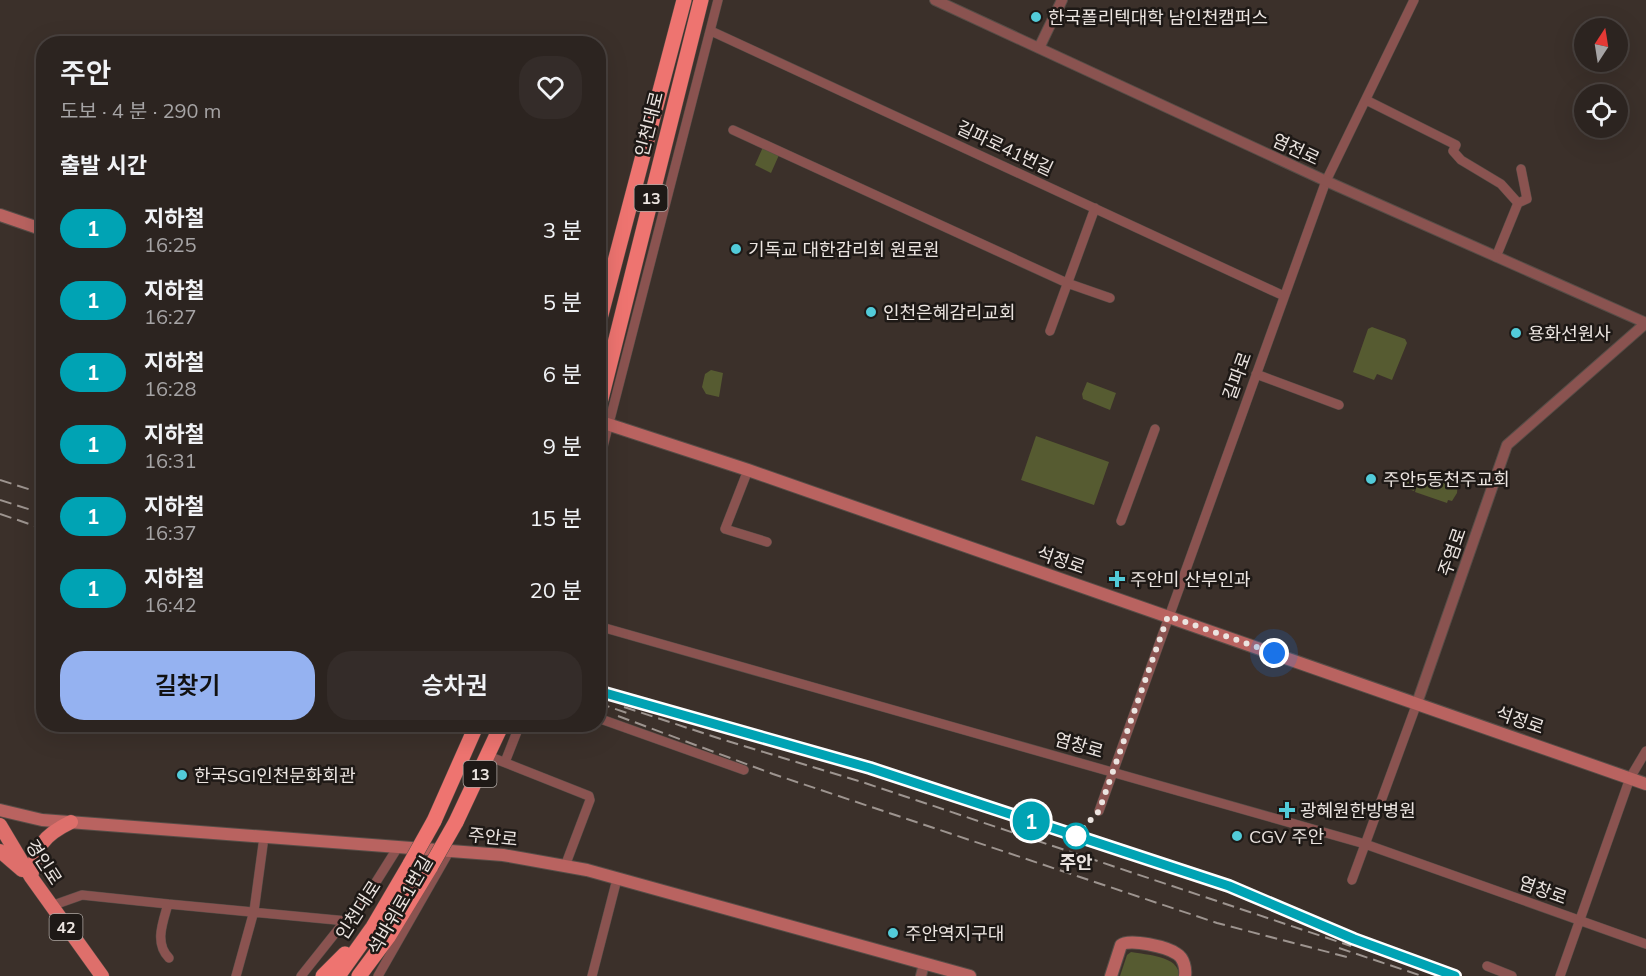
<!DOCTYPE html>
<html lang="ko">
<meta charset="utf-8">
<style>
:root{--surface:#2c2420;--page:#342c29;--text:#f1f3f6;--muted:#a6a4a5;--line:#48413e;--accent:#95b2f1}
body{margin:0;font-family:Mulish,"Noto Sans KR",sans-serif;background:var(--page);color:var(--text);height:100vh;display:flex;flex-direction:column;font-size:22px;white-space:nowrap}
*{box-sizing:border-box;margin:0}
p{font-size:20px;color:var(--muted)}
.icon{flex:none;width:33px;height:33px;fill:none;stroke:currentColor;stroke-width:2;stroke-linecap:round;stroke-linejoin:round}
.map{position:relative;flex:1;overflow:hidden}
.side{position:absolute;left:36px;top:36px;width:570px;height:696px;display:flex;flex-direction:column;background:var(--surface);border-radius:24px;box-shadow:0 6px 24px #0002,0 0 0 2px var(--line)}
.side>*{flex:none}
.badge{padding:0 12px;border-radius:20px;font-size:21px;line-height:39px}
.needle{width:39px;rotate:12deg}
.fabs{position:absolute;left:1574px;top:18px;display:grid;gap:12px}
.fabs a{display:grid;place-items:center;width:54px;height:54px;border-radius:50%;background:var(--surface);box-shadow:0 6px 24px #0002,0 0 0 2px var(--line);font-size:30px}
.you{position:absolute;width:30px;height:30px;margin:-15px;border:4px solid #fff;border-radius:50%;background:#1a73e8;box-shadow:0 0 0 9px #1a73e833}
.map>.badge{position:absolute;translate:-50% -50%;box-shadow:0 0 0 3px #fff}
h2{padding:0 24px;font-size:22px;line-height:54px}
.round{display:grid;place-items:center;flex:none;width:63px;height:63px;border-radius:24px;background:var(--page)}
.overview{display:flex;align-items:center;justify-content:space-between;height:102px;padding:0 24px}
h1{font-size:28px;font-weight:600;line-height:45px}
.primary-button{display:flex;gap:12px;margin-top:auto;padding:12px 24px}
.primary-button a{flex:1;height:69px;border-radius:24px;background:var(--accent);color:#111;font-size:24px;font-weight:600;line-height:69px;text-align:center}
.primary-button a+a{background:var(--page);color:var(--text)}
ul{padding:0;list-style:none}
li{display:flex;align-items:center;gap:18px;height:72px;padding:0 24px}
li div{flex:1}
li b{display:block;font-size:22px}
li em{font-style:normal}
li .badge{min-width:66px;font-weight:700;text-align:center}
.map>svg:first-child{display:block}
.green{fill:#565b31}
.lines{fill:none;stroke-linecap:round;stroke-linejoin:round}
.minor-casing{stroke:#574d47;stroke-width:10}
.tertiary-casing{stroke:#574d47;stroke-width:12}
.secondary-casing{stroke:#574d47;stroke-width:14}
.primary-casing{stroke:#574d47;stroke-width:15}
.trunk-casing{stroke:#574d47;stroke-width:16}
.minor{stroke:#8a5350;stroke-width:9}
.tertiary{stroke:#8a5350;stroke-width:10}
.secondary{stroke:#b96360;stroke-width:12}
.primary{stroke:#de6f6b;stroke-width:14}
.trunk{stroke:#ee7470;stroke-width:15}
.rail{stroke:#9d948f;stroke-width:2;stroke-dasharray:12 6;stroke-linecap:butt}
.trunk-bridge-casing{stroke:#574d47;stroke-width:16;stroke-linecap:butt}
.trunk-bridge{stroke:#ee7470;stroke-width:15}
.line-casing{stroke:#fff;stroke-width:14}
.line{stroke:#00a3b4;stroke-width:9}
.walk{stroke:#ebe4e0;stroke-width:6;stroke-dasharray:0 10.8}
.poi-dot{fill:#52cbd9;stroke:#1e1916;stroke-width:2}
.stop-dot{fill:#fff;stroke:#00a3b4;stroke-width:3}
.labels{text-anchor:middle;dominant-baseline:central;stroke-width:5;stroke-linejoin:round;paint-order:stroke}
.shield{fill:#1e1916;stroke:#aea7a3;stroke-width:1.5}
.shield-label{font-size:16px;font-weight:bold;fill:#ebe4e0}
.poi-label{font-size:18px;fill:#ebe4e0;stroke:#1e1916;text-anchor:start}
.street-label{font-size:18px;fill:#ebe4e0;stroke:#1e1916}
.stop-label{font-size:18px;font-weight:bold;fill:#ebe4e0;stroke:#1e1916}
</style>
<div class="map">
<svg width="1646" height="976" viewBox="0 0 1646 976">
<rect width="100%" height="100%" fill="#3b302a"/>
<!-- green -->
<path class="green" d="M763 147 779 155 771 173 755 165Z
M1372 327 1405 339 1407 343 1392 380 1377 374 1374 380 1353 372 1368 329Z
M711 370 723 373 719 397 706 394 702 387 705 374Z
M1087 382 1116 393 1110 410 1083 399 1082 394Z
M1036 436 1109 462 1094 505 1021 480Z
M1409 470 1418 477 1414 491 1403 487Z
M1420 476 1458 482 1457 493 1452 501 1448 500 1447 503 1415 492Z
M1131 952C1147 955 1180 956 1179 976H1120L1127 955Z"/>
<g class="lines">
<defs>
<path id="minor" d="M711 31 1284 296
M1366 100 1456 145 1453 151 1461 160 1501 184 1518 203 1496 257
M733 130 1067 283 1110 298
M1518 203 1527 199 1521 169
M1050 331 1095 208
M1256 374 1339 405
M598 466 718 0
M748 470 725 529 767 542
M1121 521 1155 429
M598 626 1365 844 1646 944
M598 718 744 770
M488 756 589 796 590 800 565 866
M505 762 520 724
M1099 811 1326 181 1414 0
M1352 880 1417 703
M51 906 82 895 168 904
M169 958C154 943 163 922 168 904L347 921
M1487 966 1512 976
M236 976 254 911 264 837
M301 976 376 882 398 847
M378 976 450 850
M592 976 617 879
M1560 976 1630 778 1646 751"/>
<path id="tertiary" d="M935 0 1326 181 1646 323
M1039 48 1062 0
M1417 703 1507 445 1646 323
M921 976 924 964"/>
<path id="secondary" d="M0 215 44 230
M598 421 748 470 1646 784
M0 810 42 820 503 855 587 870 970 976
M1111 976 1121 945C1129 938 1168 947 1177 954 1184 958 1186 969 1185 976"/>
<path id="primary" d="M0 825 31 877 102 976
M0 851 22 870
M31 877C37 846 42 836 71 822"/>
<path id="trunk" d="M598 326 684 0
M598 411 701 0
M434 821 477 724
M456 822 502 724
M323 976 345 954
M338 976 373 927 410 864
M359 976 388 937 431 866"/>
</defs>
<!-- minor casing -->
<use href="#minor" class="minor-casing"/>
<!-- tertiary casing -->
<use href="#tertiary" class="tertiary-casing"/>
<!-- secondary casing -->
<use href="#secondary" class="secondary-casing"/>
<!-- primary casing -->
<use href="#primary" class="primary-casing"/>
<!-- trunk casing -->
<use href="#trunk" class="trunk-casing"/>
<!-- minor -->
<use href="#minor" class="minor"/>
<!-- tertiary -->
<use href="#tertiary" class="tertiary"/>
<!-- secondary -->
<use href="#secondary" class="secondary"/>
<!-- primary -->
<use href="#primary" class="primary"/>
<!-- trunk -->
<use href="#trunk" class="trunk"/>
<!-- rail -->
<path class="rail" d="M0 480 44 494
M0 500 44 514
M0 514 44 529
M598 691 870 768 1229 886 1354 939 1455 976
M598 703 630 714
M624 707 721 739 865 783 1351 946
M618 716 773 774 1217 923 1347 957
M1339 948 1422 976"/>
<defs>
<path id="trunk-bridge" d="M410 864 434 821
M431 866 456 822"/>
</defs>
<!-- trunk-bridge casing -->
<use href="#trunk-bridge" class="trunk-bridge-casing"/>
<!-- trunk-bridge -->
<use href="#trunk-bridge" class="trunk-bridge"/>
</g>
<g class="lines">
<defs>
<path id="line" d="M598 691 870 768 1229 886 1354 939 1455 976"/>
</defs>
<!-- line casing -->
<use href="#line" class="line-casing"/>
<!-- line -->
<use href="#line" class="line"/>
<!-- walk -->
<path class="walk" d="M1076 836 1099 811 1168 616 1274 653"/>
</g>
<!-- markers -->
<g class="poi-dot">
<circle cx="1036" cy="17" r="6"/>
<circle cx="736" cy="249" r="6"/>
<circle cx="871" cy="312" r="6"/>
<circle cx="1516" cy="333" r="6"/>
<circle cx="1371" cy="479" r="6"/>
<path d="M1114 570h6v6h6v6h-6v6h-6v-6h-6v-6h6z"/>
<circle cx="182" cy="775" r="6"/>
<path d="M1284 801h6v6h6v6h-6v6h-6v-6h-6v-6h6z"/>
<circle cx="1237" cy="836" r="6"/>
<circle cx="893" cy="933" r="6"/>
</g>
<circle class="stop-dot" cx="1076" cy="836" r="12"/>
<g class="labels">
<!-- shield labels -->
<g class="shield">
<rect x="634.5" y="185" width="33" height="26" rx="4.5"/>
<rect x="463.5" y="761" width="33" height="26" rx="4.5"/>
<rect x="49.5" y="914" width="33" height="26" rx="4.5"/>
</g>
<g class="shield-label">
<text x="651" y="198">13</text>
<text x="480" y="774">13</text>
<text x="66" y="927">42</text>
</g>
<!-- poi labels -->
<g class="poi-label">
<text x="1048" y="17">한국폴리텍대학 남인천캠퍼스</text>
<text x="748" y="249">기독교 대한감리회 원로원</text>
<text x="883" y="312">인천은혜감리교회</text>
<text x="1528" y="333">용화선원사</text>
<text x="1383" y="479">주안5동천주교회</text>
<text x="1130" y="579">주안미 산부인과</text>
<text x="194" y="775">한국SGI인천문화회관</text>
<text x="1300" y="810">광혜원한방병원</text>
<text x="1249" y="836">CGV 주안</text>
<text x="905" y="933">주안역지구대</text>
</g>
<!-- street labels -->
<g class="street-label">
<text transform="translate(649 124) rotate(-76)">인천대로</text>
<text transform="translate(1005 148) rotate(25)">길파로41번길</text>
<text transform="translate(1296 149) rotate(25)">염전로</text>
<text transform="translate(1237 376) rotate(-70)">길파로</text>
<text transform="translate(1452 552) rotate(-71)">주염로</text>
<text transform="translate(1061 560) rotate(19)">석정로</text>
<text transform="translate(1520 720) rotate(19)">석정로</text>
<text transform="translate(1079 745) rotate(16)">염창로</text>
<text transform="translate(493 837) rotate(6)">주안로</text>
<text transform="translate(44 862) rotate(57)">경인로</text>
<text transform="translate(1543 890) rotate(20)">염창로</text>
<text transform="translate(400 905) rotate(-60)">석바위로1번길</text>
<text transform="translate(358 910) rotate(-57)">인천대로</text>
</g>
<!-- stop labels -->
<g class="stop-label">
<text x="1076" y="862">주안</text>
</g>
</g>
</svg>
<div class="fabs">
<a><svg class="needle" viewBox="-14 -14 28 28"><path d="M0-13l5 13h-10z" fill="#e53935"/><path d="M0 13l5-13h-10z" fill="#a6a4a5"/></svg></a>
<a><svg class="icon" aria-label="locate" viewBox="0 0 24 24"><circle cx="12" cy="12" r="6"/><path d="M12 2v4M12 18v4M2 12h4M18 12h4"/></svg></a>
</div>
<div class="you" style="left:1274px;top:653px"></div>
<b class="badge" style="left:1031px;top:821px;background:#00a3b4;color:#fff">1</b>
<section class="side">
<div class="overview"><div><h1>주안</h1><p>도보 · 4 분 · 290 m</p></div><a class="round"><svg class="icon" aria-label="heart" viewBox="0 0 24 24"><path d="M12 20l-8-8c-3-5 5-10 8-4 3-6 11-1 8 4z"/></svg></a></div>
<h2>출발 시간</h2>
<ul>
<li><span class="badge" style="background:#00a3b4;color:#fff">1</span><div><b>지하철</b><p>16:25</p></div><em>3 분</em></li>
<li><span class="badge" style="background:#00a3b4;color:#fff">1</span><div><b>지하철</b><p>16:27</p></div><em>5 분</em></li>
<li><span class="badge" style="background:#00a3b4;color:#fff">1</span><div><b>지하철</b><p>16:28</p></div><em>6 분</em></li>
<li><span class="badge" style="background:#00a3b4;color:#fff">1</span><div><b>지하철</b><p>16:31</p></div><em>9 분</em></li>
<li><span class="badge" style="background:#00a3b4;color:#fff">1</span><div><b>지하철</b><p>16:37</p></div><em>15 분</em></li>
<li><span class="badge" style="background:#00a3b4;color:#fff">1</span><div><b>지하철</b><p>16:42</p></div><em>20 분</em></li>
</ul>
<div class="primary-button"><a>길찾기</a><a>승차권</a></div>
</section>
</div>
